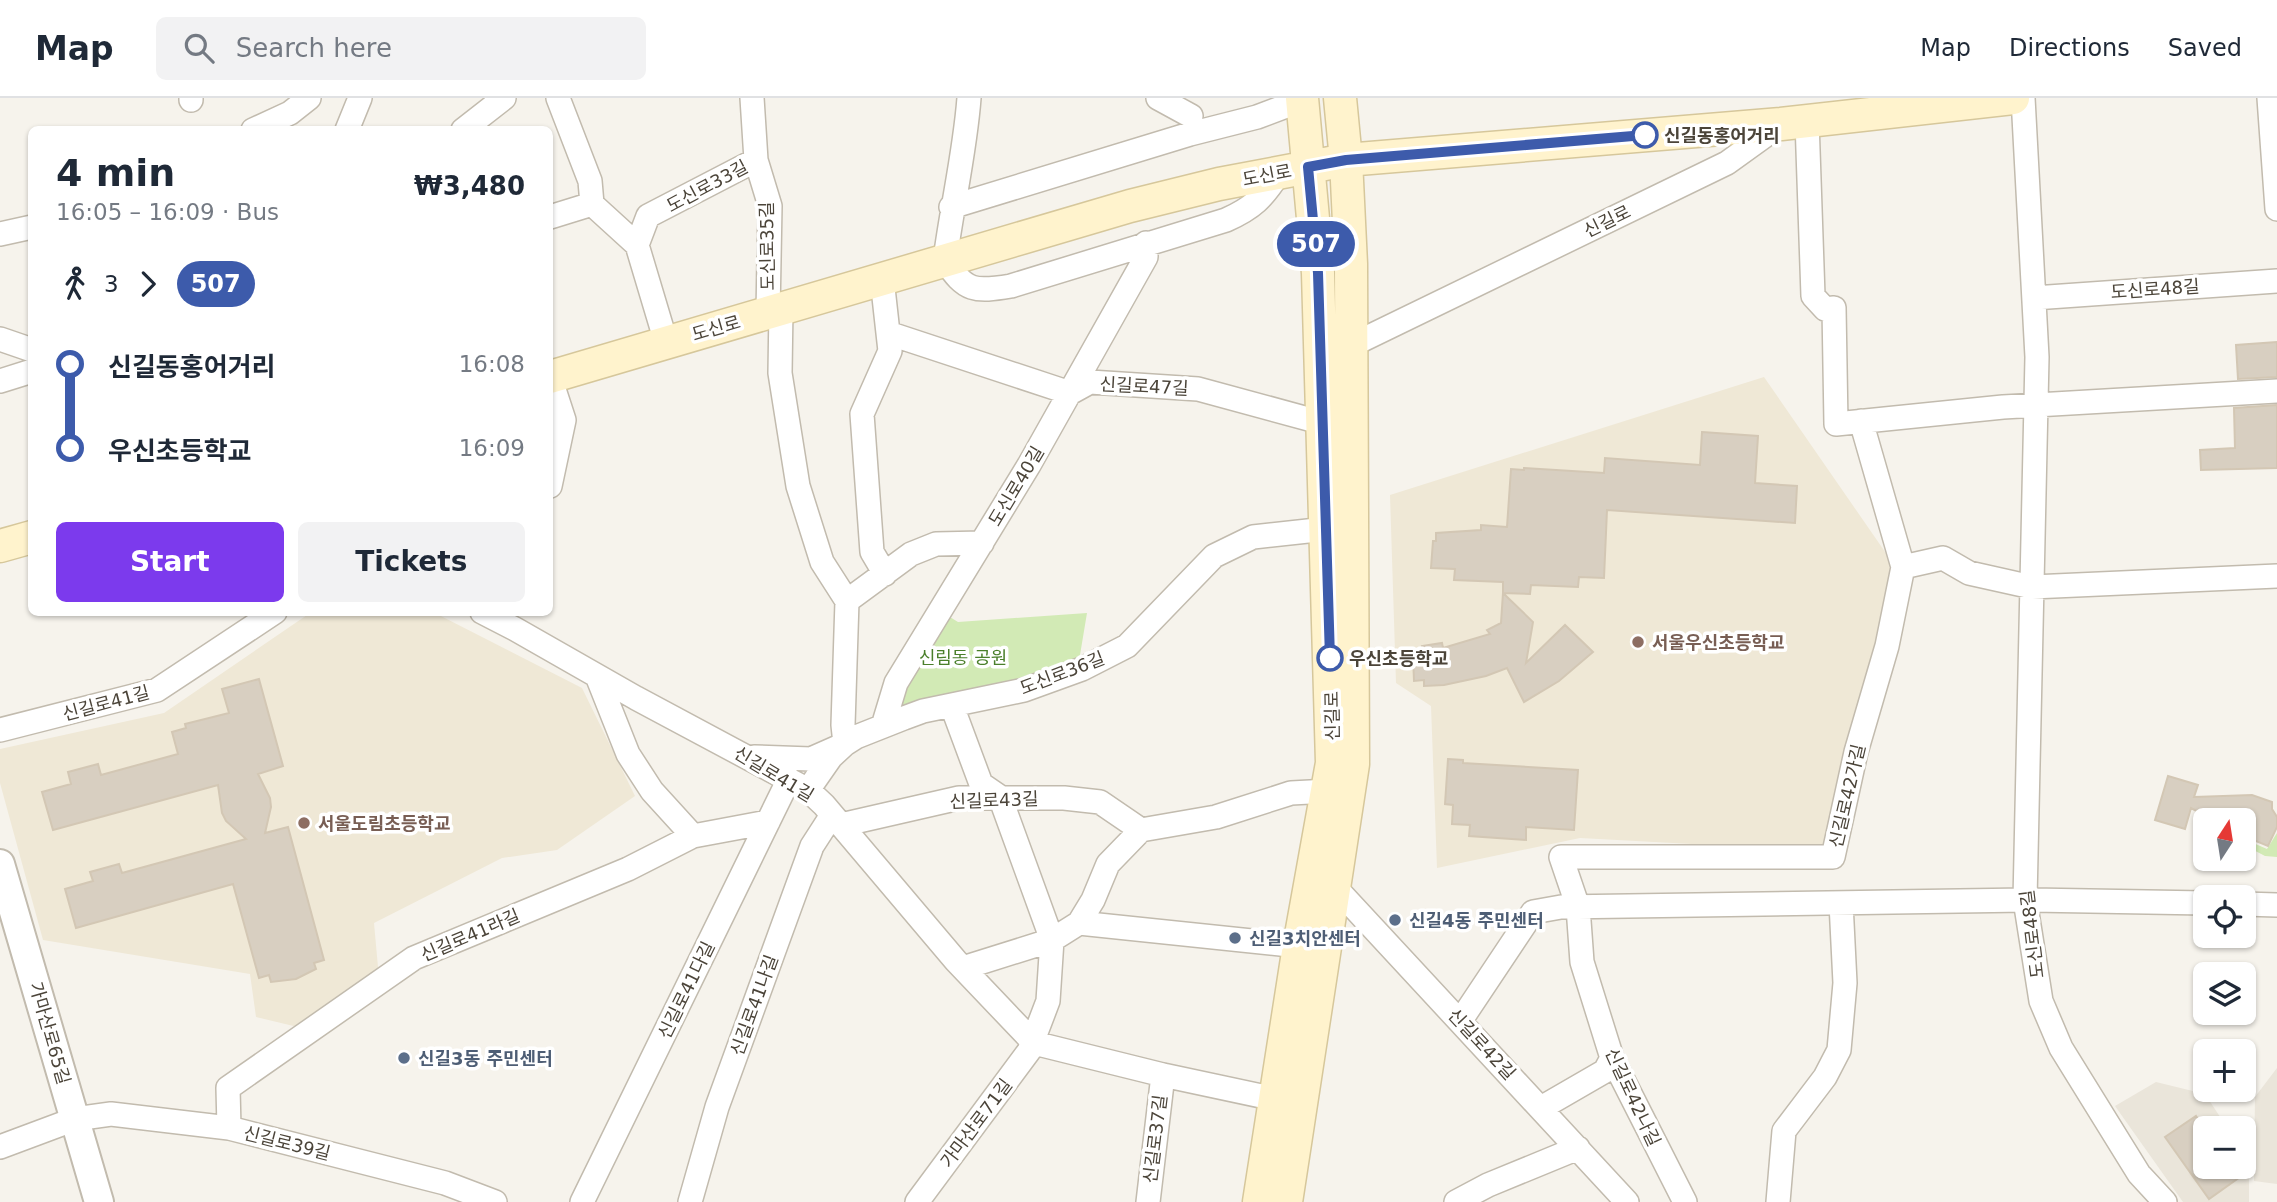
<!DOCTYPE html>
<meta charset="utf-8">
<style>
:root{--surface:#fff;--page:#f2f2f3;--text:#1f2937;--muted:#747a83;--line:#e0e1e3;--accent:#7c3aed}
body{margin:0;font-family:"DejaVu Sans","Noto Sans KR",sans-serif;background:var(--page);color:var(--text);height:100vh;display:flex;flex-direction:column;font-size:26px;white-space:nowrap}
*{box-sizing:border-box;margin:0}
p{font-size:23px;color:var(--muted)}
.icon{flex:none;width:38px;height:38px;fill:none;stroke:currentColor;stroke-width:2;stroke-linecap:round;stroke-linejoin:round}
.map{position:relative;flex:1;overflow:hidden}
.sheet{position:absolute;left:28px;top:28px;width:525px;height:490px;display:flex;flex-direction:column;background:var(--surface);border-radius:10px;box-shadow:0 2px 5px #0004}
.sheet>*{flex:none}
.badge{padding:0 14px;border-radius:23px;font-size:24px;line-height:46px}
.needle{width:46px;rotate:12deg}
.controls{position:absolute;left:2193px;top:710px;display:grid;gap:14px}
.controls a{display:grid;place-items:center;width:63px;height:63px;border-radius:10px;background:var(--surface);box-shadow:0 2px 5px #0004;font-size:35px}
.map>.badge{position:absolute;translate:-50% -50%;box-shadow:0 0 0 4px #fff}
.legs{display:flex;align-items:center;gap:10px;height:77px;padding:0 28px;font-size:23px}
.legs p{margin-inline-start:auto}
.summary{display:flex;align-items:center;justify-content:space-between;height:119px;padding:0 28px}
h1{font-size:38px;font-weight:700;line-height:52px}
.action{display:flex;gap:14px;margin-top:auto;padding:14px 28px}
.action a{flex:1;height:80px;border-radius:10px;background:var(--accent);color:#fff;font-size:28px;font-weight:700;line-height:80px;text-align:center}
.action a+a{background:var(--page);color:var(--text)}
ul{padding:0 28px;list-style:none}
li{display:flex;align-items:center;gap:24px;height:84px;font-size:26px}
li i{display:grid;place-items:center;width:10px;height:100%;margin:0 9px;background:currentColor}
li i::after{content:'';width:18px;height:18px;margin:-9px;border:5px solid;border-radius:50%;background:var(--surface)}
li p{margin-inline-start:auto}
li:first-child i{background:linear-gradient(#0000 50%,currentColor 0)}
li:last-child i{background:linear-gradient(currentColor 50%,#0000 0)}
header{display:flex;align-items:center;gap:42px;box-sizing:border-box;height:98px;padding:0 35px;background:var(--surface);border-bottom:2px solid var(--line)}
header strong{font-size:33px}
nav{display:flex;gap:38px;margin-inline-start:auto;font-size:24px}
.search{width:490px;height:63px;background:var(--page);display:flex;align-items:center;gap:18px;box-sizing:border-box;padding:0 24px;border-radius:10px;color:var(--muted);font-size:26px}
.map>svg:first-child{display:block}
.residential{fill:#eae5da}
.education{fill:#efe8d6}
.green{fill:#d2eab5}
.building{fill:#d8cfc1;stroke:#d3c7b4;stroke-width:2}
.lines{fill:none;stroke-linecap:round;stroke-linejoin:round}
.minor-casing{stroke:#c2bbae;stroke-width:26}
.tertiary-casing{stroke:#c2bbae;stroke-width:32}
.secondary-casing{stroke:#d6c79b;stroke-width:35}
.minor{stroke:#fff;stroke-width:23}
.tertiary{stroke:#fff;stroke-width:28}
.secondary{stroke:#fff3cd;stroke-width:32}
.line-1-casing{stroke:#fff;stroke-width:16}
.line-1{stroke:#3d5bab;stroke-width:10}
.stop-1-dot{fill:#fff;stroke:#3d5bab;stroke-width:3.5}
.education-dot{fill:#8d6e63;stroke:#fff;stroke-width:2.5}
.service-dot{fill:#5c6f8a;stroke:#fff;stroke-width:2.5}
.labels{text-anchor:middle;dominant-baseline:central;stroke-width:7;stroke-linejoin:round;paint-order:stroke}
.stop-label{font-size:18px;font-weight:bold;fill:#4b4439;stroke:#fff;text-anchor:start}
.street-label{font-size:18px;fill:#4b4439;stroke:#fff}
.education-label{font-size:18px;font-weight:bold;fill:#785e54;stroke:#fff;text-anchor:start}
.park-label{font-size:18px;fill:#4a7f2a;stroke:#fff}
.service-label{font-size:18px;font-weight:bold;fill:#4e5e75;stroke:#fff;text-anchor:start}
</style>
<header>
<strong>Map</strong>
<div class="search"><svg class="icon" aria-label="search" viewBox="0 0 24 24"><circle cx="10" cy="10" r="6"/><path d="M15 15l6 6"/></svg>Search here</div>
<nav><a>Map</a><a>Directions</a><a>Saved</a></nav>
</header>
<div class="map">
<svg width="2277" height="1104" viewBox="0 0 2277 1104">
<rect width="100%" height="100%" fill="#f6f3ec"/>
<!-- residential -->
<path class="residential" d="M2277 970V1086L2254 1083 2255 999Z
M2156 984 2205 996 2228 1031H2205V1069H2244V1054L2249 1062V1104H2183L2115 1008Z"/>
<!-- education -->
<path class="education" d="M1764 279 1890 461 1892 504 1822 753 1580 740 1437 770 1431 608 1396 585 1390 397Z
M310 515H435L582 590 635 698 557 752 502 760 374 825 379 880 306 931 256 919 250 876 43 842 0 685V651L164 615Z"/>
<!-- green -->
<path class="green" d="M1087 515 1079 563 891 619 945 516 958 524Z
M2277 735V759L2265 758 2244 747V741L2267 751Z"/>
<!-- building -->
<path class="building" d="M2277 244V279L2238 281 2236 247Z
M2277 307V370L2201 372 2200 352 2235 350 2234 310Z
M1702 334 1758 338 1755 385 1797 388 1795 425 1607 412 1604 480 1579 479 1578 489 1531 487 1530 496 1503 495V484L1454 482 1455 471 1431 470 1433 443H1436V435L1481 432V427L1507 429 1511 371 1524 372V370L1604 375 1605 360 1700 367Z
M1503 495 1533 524 1526 565 1565 527 1593 554 1559 583 1524 604 1507 570 1486 578 1444 587 1424 588V582L1414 583 1413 558 1424 557 1422 548 1442 545 1443 550 1490 536 1487 532 1501 525Z
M259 581 283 668 258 676 270 700 271 709 265 735 288 729 324 862 314 865 316 871 296 881 271 884 269 877 259 880 233 786 76 830 65 791 93 783 90 774 119 766 122 775 246 741 226 723 222 715 218 687 53 732 42 694 71 686 68 674 98 666 101 677 178 656 172 634 186 630 185 626 229 615 222 591Z
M1448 661 1463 662V665L1578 672 1574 732 1526 729V742L1469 738 1470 727 1452 726 1453 707 1445 706Z
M2168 678 2198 687 2194 699 2252 697 2272 704V711L2277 719V729L2268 748 2244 738V723H2215L2191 710 2185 731 2155 722Z
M2196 1018 2205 1031V1069H2233L2240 1079 2209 1101 2165 1039Z"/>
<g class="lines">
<defs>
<path id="minor" d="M191 0V2
M558 0 590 83 592 106
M752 0 756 62 770 108 768 215
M969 0C965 54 952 108 945 162 965 194 975 194 1011 188L1226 122C1253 110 1263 100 1279 75
M1158 0 1191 18
M2023 0 2037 259 2025 802 2041 903 2061 950 2139 1076 2165 1104
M2269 0 2277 111
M1807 23 1813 198 1825 211 1834 210 1836 326 2003 309 2277 293
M253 32 290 15 309 0
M347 32 360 0
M463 32 504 0
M592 106 637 147 666 244
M951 109 1190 36 1257 19 1302 2
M550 119 592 106
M0 136 32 129
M637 147 648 118 756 62
M882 181 890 253 862 316 872 454 885 476
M2034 200 2277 183
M781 210 780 275 798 388 822 464 847 503 843 627 845 646 831 659 808 692
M888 235 1070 295 1090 284 1198 291 1323 325
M0 241 32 252
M1352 247 1727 65 1781 26
M0 283 32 273
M550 388 564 322 550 279
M1903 469 1943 460 1969 475 2032 489 2277 478
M847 503 911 456 936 446 982 445
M482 514 515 531 636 600 808 692 824 707 956 863 1034 945 1163 977 1275 1001
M597 578 628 656 652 693 693 738
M883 628 896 585 1029 367 1146 159V145
M0 632 157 592 275 514
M754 659 811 661 845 646 856 639 904 620 923 613 1024 592 1082 571 1127 548 1214 458 1253 439 1326 431
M841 727 959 700H1064L1100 704 1141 732
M1335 789 1627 1104
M2244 806 2277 807
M1079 825 1299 848
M963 870 1052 842 1079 825 1093 802 1108 766 1141 732 1216 719 1291 695 1329 693
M1461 922 1533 814 1561 809 2025 802 2205 805
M1541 1010 1605 973 1612 960
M229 1030 228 990 414 860 628 771 693 738 768 724
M0 1049 75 1021 111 1016 229 1030 445 1085 495 1104
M582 1104 789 681
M690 1104 717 1009 812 748 832 717
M917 1104 1029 953 1048 903 1052 842 1000 699 981 686 952 608
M1148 1104 1163 977
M1456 1104 1488 1087 1578 1050
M1685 1104 1612 960 1582 864 1578 809 1561 759H1833L1856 654 1887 548 1903 469 1861 323
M1778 1104 1784 1033 1825 979 1839 952 1845 885 1841 805"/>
<path id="tertiary" d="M0 766 99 1104"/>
<path id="secondary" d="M550 279 1130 108 1219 86 1346 62 1781 26 2013 0
M0 448 32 439
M1259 1104 1299 848 1332 665 1318 175 1302 0
M1286 1104 1353 666 1351 166 1346 62 1340 0"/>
</defs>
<!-- minor casing -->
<use href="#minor" class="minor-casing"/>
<!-- tertiary casing -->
<use href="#tertiary" class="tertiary-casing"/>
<!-- secondary casing -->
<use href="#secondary" class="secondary-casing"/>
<!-- minor -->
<use href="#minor" class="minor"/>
<!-- tertiary -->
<use href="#tertiary" class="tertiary"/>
<!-- secondary -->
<use href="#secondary" class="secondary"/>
</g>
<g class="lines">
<defs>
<path id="line-1" d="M1330 560 1318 175 1308 69 1346 62 1645 37"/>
</defs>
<!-- line-1 casing -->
<use href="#line-1" class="line-1-casing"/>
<!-- line-1 -->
<use href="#line-1" class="line-1"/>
</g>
<!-- markers -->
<g class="stop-1-dot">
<circle cx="1645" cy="37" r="12"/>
<circle cx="1330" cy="560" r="12"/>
</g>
<g class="education-dot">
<circle cx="1638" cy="544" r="7"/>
<circle cx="304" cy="725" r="7"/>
</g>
<g class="service-dot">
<circle cx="1395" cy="822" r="7"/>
<circle cx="1235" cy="840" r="7"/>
<circle cx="404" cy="960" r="7"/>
</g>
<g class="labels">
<!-- stop labels -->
<g class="stop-label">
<text x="1664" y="37">신길동홍어거리</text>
<text x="1349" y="560">우신초등학교</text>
</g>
<!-- street labels -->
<g class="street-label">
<text transform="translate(1267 77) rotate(-11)">도신로</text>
<text transform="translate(707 88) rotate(-28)">도신로33길</text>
<text transform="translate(1607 123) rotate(-26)">신길로</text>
<text transform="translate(767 148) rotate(-91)">도신로35길</text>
<text transform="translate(2155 191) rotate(-4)">도신로48길</text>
<text transform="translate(716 230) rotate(-16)">도신로</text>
<text transform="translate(1144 288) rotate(3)">신길로47길</text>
<text transform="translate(1016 388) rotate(-59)">도신로40길</text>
<text transform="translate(1062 575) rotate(-21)">도신로36길</text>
<text transform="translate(106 605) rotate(-15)">신길로41길</text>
<text transform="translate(1332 618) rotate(-91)">신길로</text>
<text transform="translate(774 676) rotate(31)">신길로41길</text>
<text transform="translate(1847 698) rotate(-77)">신길로42가길</text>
<text transform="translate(994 702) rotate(-2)">신길로43길</text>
<text transform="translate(2032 836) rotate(-97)">도신로48길</text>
<text transform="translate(470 837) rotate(-23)">신길로41라길</text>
<text transform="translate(686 892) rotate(-64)">신길로41다길</text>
<text transform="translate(754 907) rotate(-70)">신길로41나길</text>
<text transform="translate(50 935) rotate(74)">가마산로65길</text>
<text transform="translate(1482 946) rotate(47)">신길로42길</text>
<text transform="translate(1633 999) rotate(65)">신길로42나길</text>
<text transform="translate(976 1025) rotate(-53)">가마산로71길</text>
<text transform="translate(1155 1041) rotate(-83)">신길로37길</text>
<text transform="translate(287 1045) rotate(14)">신길로39길</text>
</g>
<!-- education labels -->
<g class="education-label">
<text x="1652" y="544">서울우신초등학교</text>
<text x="318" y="725">서울도림초등학교</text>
</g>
<!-- park labels -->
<g class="park-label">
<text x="963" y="559">신림동 공원</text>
</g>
<!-- service labels -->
<g class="service-label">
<text x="1409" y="822">신길4동 주민센터</text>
<text x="1249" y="840">신길3치안센터</text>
<text x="418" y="960">신길3동 주민센터</text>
</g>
</g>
</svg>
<div class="controls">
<a><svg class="needle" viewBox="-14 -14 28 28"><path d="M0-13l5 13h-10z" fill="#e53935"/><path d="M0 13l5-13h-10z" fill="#747a83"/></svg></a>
<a><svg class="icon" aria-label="locate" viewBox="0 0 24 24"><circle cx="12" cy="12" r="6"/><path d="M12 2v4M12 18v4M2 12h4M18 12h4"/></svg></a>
<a><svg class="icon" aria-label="layers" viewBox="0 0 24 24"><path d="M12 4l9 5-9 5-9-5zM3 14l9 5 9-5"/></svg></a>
<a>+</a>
<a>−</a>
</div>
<b class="badge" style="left:1316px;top:146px;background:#3d5bab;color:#fff">507</b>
<section class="sheet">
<div class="summary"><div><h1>4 min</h1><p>16:05 – 16:09 · Bus</p></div><b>₩3,480</b></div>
<div class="legs"><svg class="icon" aria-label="walk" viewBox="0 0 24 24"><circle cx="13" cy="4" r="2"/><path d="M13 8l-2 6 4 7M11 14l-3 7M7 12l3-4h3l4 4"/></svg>3<svg class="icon" aria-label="forward" viewBox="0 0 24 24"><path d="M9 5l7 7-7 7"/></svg><b class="badge" style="background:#3d5bab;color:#fff">507</b></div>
<ul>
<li><i style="color:#3d5bab"></i><b>신길동홍어거리</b><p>16:08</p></li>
<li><i style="color:#3d5bab"></i><b>우신초등학교</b><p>16:09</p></li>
</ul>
<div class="action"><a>Start</a><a>Tickets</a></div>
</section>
</div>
